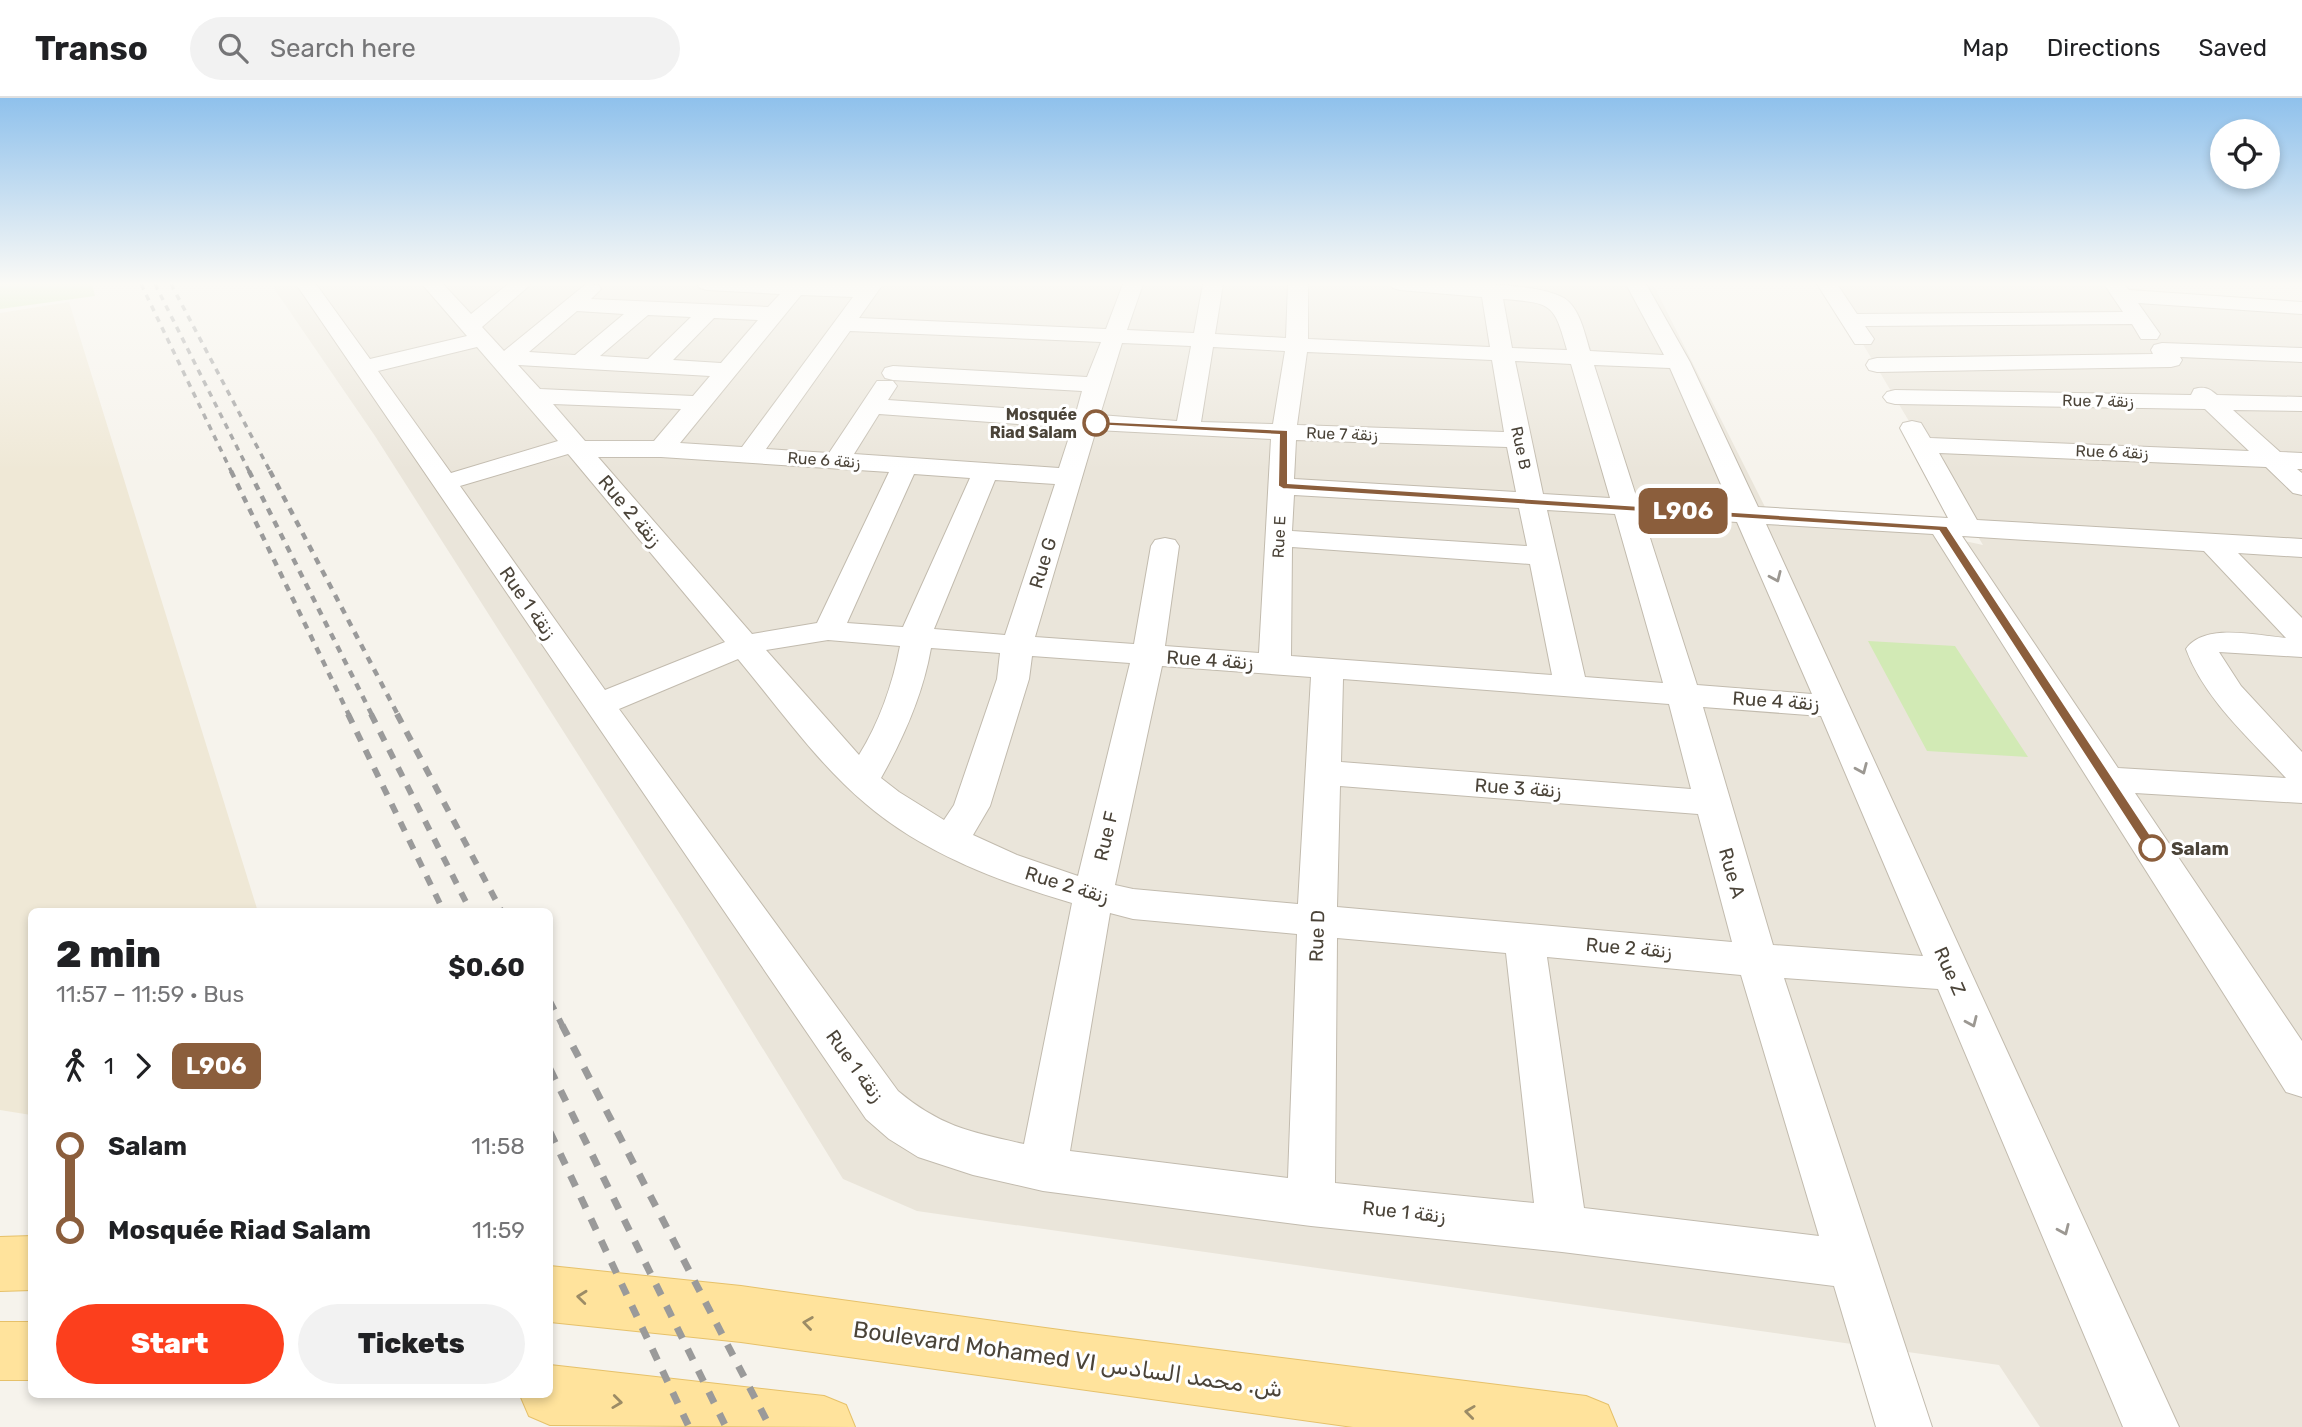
<!DOCTYPE html>
<meta charset="utf-8">
<style>
:root{--surface:#fff;--page:#f2f2f2;--text:#202124;--muted:#757577;--line:#e0e0e0;--accent:#fc3f1d}
body{margin:0;font-family:Rubik,Vazirmatn,sans-serif;background:var(--page);color:var(--text);height:100vh;display:flex;flex-direction:column;font-size:26px;white-space:nowrap}
*{box-sizing:border-box;margin:0}
p{font-size:23px;color:var(--muted)}
.icon{flex:none;width:38px;height:38px;fill:none;stroke:currentColor;stroke-width:2;stroke-linecap:round;stroke-linejoin:round}
.map{position:relative;flex:1;overflow:hidden}
.details{position:absolute;left:28px;top:810px;width:525px;height:490px;display:flex;flex-direction:column;background:var(--surface);border-radius:10px;box-shadow:0 4px 10px #0003}
.details>*{flex:none}
.badge{padding:0 14px;border-radius:10px;font-size:24px;line-height:46px}
.controls{position:absolute;left:2210px;top:21px;display:grid;gap:14px}
.controls a{display:grid;place-items:center;width:70px;height:70px;border-radius:50%;background:var(--surface);box-shadow:0 4px 10px #0003;font-size:35px}
.map>.badge{position:absolute;translate:-50% -50%;box-shadow:0 0 0 4px #fff}
.legs{display:flex;align-items:center;gap:10px;height:77px;padding:0 28px;font-size:23px}
.legs p{margin-inline-start:auto}
.head{display:flex;align-items:center;justify-content:space-between;height:119px;padding:0 28px}
h1{font-size:38px;font-weight:800;line-height:52px}
.cta{display:flex;gap:14px;margin-top:auto;padding:14px 28px}
.cta a{flex:1;height:80px;border-radius:42px;background:var(--accent);color:#fff;font-size:28px;font-weight:800;line-height:80px;text-align:center}
.cta a+a{background:var(--page);color:var(--text)}
ul{padding:0 28px;list-style:none}
li{display:flex;align-items:center;gap:24px;height:84px;font-size:26px}
li i{display:grid;place-items:center;width:10px;height:100%;margin:0 9px;background:currentColor}
li i::after{content:'';width:18px;height:18px;margin:-9px;border:5px solid;border-radius:50%;background:var(--surface)}
li p{margin-inline-start:auto}
li:first-child i{background:linear-gradient(#0000 50%,currentColor 0)}
li:last-child i{background:linear-gradient(currentColor 50%,#0000 0)}
header{display:flex;align-items:center;gap:42px;box-sizing:border-box;height:98px;padding:0 35px;background:var(--surface);border-bottom:2px solid var(--line)}
header strong{font-size:33px}
nav{display:flex;gap:38px;margin-inline-start:auto;font-size:24px}
.search{width:490px;height:63px;background:var(--page);display:flex;align-items:center;gap:18px;box-sizing:border-box;padding:0 24px;border-radius:38px;color:var(--muted);font-size:26px}
.map>svg:first-child{display:block}
.residential{fill:#eae5da}
.education{fill:#efe8d6}
.green{fill:#d2eab5}
.lines{fill:none;stroke-linecap:round;stroke-linejoin:round}
.minor-casing{stroke:#c2bbae;stroke-width:2}
.major-casing{stroke:#e6c16a;stroke-width:2}
.minor{fill:#fff;fill-rule:evenodd}
.major{fill:#ffe39c;fill-rule:evenodd}
.rail-far3{stroke:#9a9a9a;stroke-width:3.5;stroke-dasharray:6 6;stroke-linecap:butt}
.rail-far2{stroke:#9a9a9a;stroke-width:4.5;stroke-dasharray:7 7;stroke-linecap:butt}
.rail-far1{stroke:#9a9a9a;stroke-width:6;stroke-dasharray:10 10;stroke-linecap:butt}
.rail{stroke:#9a9a9a;stroke-width:7;stroke-dasharray:12 12;stroke-linecap:butt}
.oneway{stroke:#9c9892}
.oneway2{stroke:#9c8c66}
.line-1{fill:#8b5e3c;stroke:#fff;stroke-width:2}
.stop-1-dot{fill:#fff;stroke:#8b5e3c;stroke-width:3.5}
.labels{text-anchor:middle;dominant-baseline:central;stroke-width:6;stroke-linejoin:round;paint-order:stroke}
.far-street-label{font-size:16px;fill:#4b4439;stroke:#fff}
.far-stop-label{font-size:16px;font-weight:bold;fill:#4b4439;stroke:#fff;text-anchor:end}
.street-label{font-size:19px;fill:#4b4439;stroke:#fff}
.stop-label{font-size:19px;font-weight:bold;fill:#4b4439;stroke:#fff;text-anchor:start}
.near-street-label{font-size:23px;fill:#4b4439;stroke:#fff}
</style>
<header>
<strong>Transo</strong>
<div class="search"><svg class="icon" aria-label="search" viewBox="0 0 24 24"><circle cx="10" cy="10" r="6"/><path d="M15 15l6 6"/></svg>Search here</div>
<nav><a>Map</a><a>Directions</a><a>Saved</a></nav>
</header>
<div class="map">
<svg width="2302" height="1329" viewBox="0 0 2302 1329">
<rect width="100%" height="100%" fill="#f6f3ec"/>
<!-- residential -->
<path class="residential" d="M271 186H1653L1765 409 1918 433 1983 447 1827 186 2099 187 2302 208V1329H2040L1999 1267 917 1113 843 1081 683 821 375 338Z"/>
<!-- education -->
<path class="education" d="M69 204 258 814H32L31 1017 0 1012V215Z"/>
<!-- green -->
<path class="green" d="M0 186H92L95 198 0 211Z
M1868 543 1955 548 2028 659 1927 653Z"/>
<g class="lines">
<defs>
<path id="minor" d="M296 186H316L370 261 467 238 422 186H443L471 216 508 186H531L482 229 504 253 586 186 598 187 601 191 591 201 768 209 780 196 707 192 700 190 697 186H883L859 220 1106 231 1123 186H1143L1127 232 1194 235 1203 186H1223L1215 236 1286 240 1288 186H1308V241L1490 249 1482 199 1400 192 1393 190 1390 186C1431 186 1530 181 1564 200 1580 210 1585 237 1590 253L1664 257 1626 186H1646L1690 264 1758 409 1948 420 1900 330 1903 325 1912 323 1921 325 1930 340 2249 353 2205 311 1895 306 1887 304 1883 299 1887 294 1895 292 2191 297 2194 291C2204 288 2209 290 2217 297L2302 299V313L2233 312 2280 354 2302 355V371H2297L2302 375V397L2293 395 2266 369 1939 355 1977 422 2302 441V459L2238 455 2302 520V559L2219 554 2241 588 2302 654V705L2135 695 2302 943V999L2286 994 1933 436 1766 426 2179 1329H2123L1938 891 1784 880 1932 1329H1876L1834 1188 1562 1154 1311 1128 1043 1093 973 1077 918 1059 889 1041 866 1021ZM801 197 853 199 742 349 680 345ZM1503 201C1552 205 1554 205 1567 252L1512 250ZM577 213 624 216 575 257 529 254ZM648 217 691 219 648 261 600 258ZM714 220 758 222 721 265 673 262ZM850 233 1101 244 1087 279 893 268 885 270 882 275 885 280 893 282 1082 293 1076 315 888 302 897 288 893 283H877L829 355 766 351ZM1122 245 1191 248 1177 323 1100 317ZM477 249 558 343 451 375 378 273ZM1213 249 1285 253 1273 326 1201 324ZM1307 254 1492 262 1504 334 1297 327ZM1515 263 1571 266 1610 400 1543 396ZM518 267 710 278 693 298 540 291ZM1594 267 1670 270 1730 407 1637 401ZM553 306 681 311 654 343H585ZM879 316 1072 330 1059 370 854 356ZM1096 332 1271 341 1259 555 1165 548 1179 448 1175 442 1165 440 1155 442 1151 448 1134 546 1035 539ZM1296 342 1507 349 1516 394 1294 381ZM568 356 569 357 725 544 605 592 460 388ZM598 359H661L889 374 817 525 752 536ZM914 376 970 380 903 529 847 525ZM995 382 1055 386 1005 537 934 531ZM1294 397 1519 410 1527 448 1292 433ZM1547 412 1615 416 1663 585 1585 579ZM1643 418 1737 424 1812 596 1697 587ZM1962 438 2204 453 2286 540C2258 538 2205 524 2186 551 2204 601 2251 642 2286 680L2118 670ZM1292 449 1530 466 1552 577 1291 558ZM828 542 900 548C893 585 879 625 859 657L766 552ZM931 550 1000 555 997 581 954 707 944 722 899 694 881 680C904 639 923 596 931 550ZM1032 558 1130 565 1078 778 1017 757 973 737 990 708 1029 581ZM738 561C779 610 817 665 866 706 923 755 1000 784 1072 805L1024 1046C971 1034 941 1029 898 993L619 611ZM1162 568 1311 579 1298 806 1133 791 1115 787ZM1343 581 1669 606 1691 691 1341 664ZM1703 609 1821 618 1923 858 1773 847ZM1340 688 1698 716 1732 844 1337 809ZM1110 815 1133 821 1297 836 1288 1080 1070 1053ZM1337 840 1506 855 1534 1105 1335 1085ZM1547 859 1741 877 1819 1138 1584 1110Z
M1817 186H1837L1857 216 2123 214 2104 186H2124L2129 192 2302 204V216L2138 205 2160 236 2157 241H2141L2132 226 1865 228 1874 241 1871 246H1855Z
M2162 245 2302 250V264L2180 259 2182 262 2179 267 2171 269 1877 274 1869 272 1866 267 1869 262 1877 260 2153 256 2151 252 2154 247Z"/>
<path id="major" d="M32 1138V1192L0 1193V1139Z
M550 1168 741 1188 1082 1235 1586 1298 1608 1307 1617 1329H1353L741 1244 550 1224Z
M0 1224H32V1282H0Z
M550 1267 824 1298 846 1307 855 1329 550 1327 529 1318 520 1297H550Z"/>
</defs>
<!-- minor casing -->
<use href="#minor" class="minor-casing"/>
<!-- major casing -->
<use href="#major" class="major-casing"/>
<!-- minor -->
<use href="#minor" class="minor"/>
<!-- major -->
<use href="#major" class="major"/>
<!-- rail-far3 -->
<path class="rail-far3" d="M141 186 232 375
M155 186 250 375
M171 186 271 375"/>
<!-- rail-far2 -->
<path class="rail-far2" d="M231 373 349 617
M249 373 372 617
M270 373 398 617"/>
<!-- rail-far1 -->
<path class="rail-far1" d="M348 616 444 814
M371 616 471 814
M397 616 502 814
M550 903 563 929"/>
<!-- rail -->
<path class="rail" d="M562 927 770 1329
M550 971 726 1329
M550 1034 689 1329"/>
</g>
<!-- one-way arrows -->
<defs><path id="oneway-chevron" d="M-2-3.5L2.5 0L-2 3.5" fill="none" stroke-width="1.6" stroke-linecap="round" stroke-linejoin="round" transform="scale(1.75)"/></defs>
<g class="oneway">
<use href="#oneway-chevron" transform="translate(1776 479) rotate(66)"/>
<use href="#oneway-chevron" transform="translate(1862 671) rotate(67)"/>
<use href="#oneway-chevron" transform="translate(1972 924) rotate(66)"/>
<use href="#oneway-chevron" transform="translate(2064 1132) rotate(66)"/>
</g>
<g class="oneway2">
<use href="#oneway-chevron" transform="translate(582 1199) rotate(-174)"/>
<use href="#oneway-chevron" transform="translate(808 1225) rotate(-172)"/>
<use href="#oneway-chevron" transform="translate(617 1304) rotate(7)"/>
<use href="#oneway-chevron" transform="translate(1470 1314) rotate(-173)"/>
</g>
<!-- sky -->
<linearGradient id="sky" x2="0" y2="1"><stop stop-color="#8fc1ec"/><stop offset="0.5" stop-color="#fbfaf6"/><stop offset="1" stop-color="#fbfaf6" stop-opacity="0"/></linearGradient>
<rect width="2302" height="372" fill="url(#sky)"/>
<!-- line-1 -->
<path class="line-1" d="M1096 323 1288 332V385L1947 428 2159 750 2152 755 2147 753 1939 433 1283 391 1278 388 1279 337 1093 327 1091 325Z"/>
<!-- markers -->
<g class="stop-1-dot">
<circle cx="1096" cy="325" r="12"/>
<circle cx="2152" cy="750" r="12"/>
</g>
<g class="labels">
<!-- far-street labels -->
<g class="far-street-label">
<text transform="translate(2098 303) rotate(1)">Rue 7 زنقة</text>
<text transform="translate(1342 336) rotate(2)">Rue 7 زنقة</text>
<text transform="translate(1521 350) rotate(78)">Rue B</text>
<text transform="translate(2112 354) rotate(2)">Rue 6 زنقة</text>
<text transform="translate(824 362) rotate(4)">Rue 6 زنقة</text>
<text transform="translate(1279 439) rotate(-87)">Rue E</text>
</g>
<!-- far-stop labels -->
<g class="far-stop-label">
<text x="1077" y="316">Mosquée<tspan x="1077" dy="18">Riad Salam</tspan></text>
</g>
<!-- street labels -->
<g class="street-label">
<text transform="translate(630 413) rotate(50)">Rue 2 زنقة</text>
<text transform="translate(1043 465) rotate(-73)">Rue G</text>
<text transform="translate(528 505) rotate(55)">Rue 1 زنقة</text>
<text transform="translate(1210 562) rotate(4)">Rue 4 زنقة</text>
<text transform="translate(1776 603) rotate(4)">Rue 4 زنقة</text>
<text transform="translate(1518 690) rotate(4)">Rue 3 زنقة</text>
<text transform="translate(1106 738) rotate(-77)">Rue F</text>
<text transform="translate(1732 775) rotate(74)">Rue A</text>
<text transform="translate(1067 787) rotate(17)">Rue 2 زنقة</text>
<text transform="translate(1317 838) rotate(-88)">Rue D</text>
<text transform="translate(1629 850) rotate(5)">Rue 2 زنقة</text>
<text transform="translate(1950 873) rotate(66)">Rue Z</text>
<text transform="translate(855 968) rotate(54)">Rue 1 زنقة</text>
<text transform="translate(1404 1114) rotate(6)">Rue 1 زنقة</text>
</g>
<!-- stop labels -->
<g class="stop-label">
<text x="2171" y="750">Salam</text>
</g>
<!-- near-street labels -->
<g class="near-street-label">
<text transform="translate(1068 1261) rotate(8)">Boulevard Mohamed VI ش. محمد السادس</text>
</g>
</g>
</svg>
<div class="controls">
<a><svg class="icon" aria-label="locate" viewBox="0 0 24 24"><circle cx="12" cy="12" r="6"/><path d="M12 2v4M12 18v4M2 12h4M18 12h4"/></svg></a>
</div>
<b class="badge" style="left:1683px;top:413px;background:#8b5e3c;color:#fff">L906</b>
<section class="details">
<div class="head"><div><h1>2 min</h1><p>11:57 – 11:59 · Bus</p></div><b>$0.60</b></div>
<div class="legs"><svg class="icon" aria-label="walk" viewBox="0 0 24 24"><circle cx="13" cy="4" r="2"/><path d="M13 8l-2 6 4 7M11 14l-3 7M7 12l3-4h3l4 4"/></svg>1<svg class="icon" aria-label="forward" viewBox="0 0 24 24"><path d="M9 5l7 7-7 7"/></svg><b class="badge" style="background:#8b5e3c;color:#fff">L906</b></div>
<ul>
<li><i style="color:#8b5e3c"></i><b>Salam</b><p>11:58</p></li>
<li><i style="color:#8b5e3c"></i><b>Mosquée Riad Salam</b><p>11:59</p></li>
</ul>
<div class="cta"><a>Start</a><a>Tickets</a></div>
</section>
</div>
